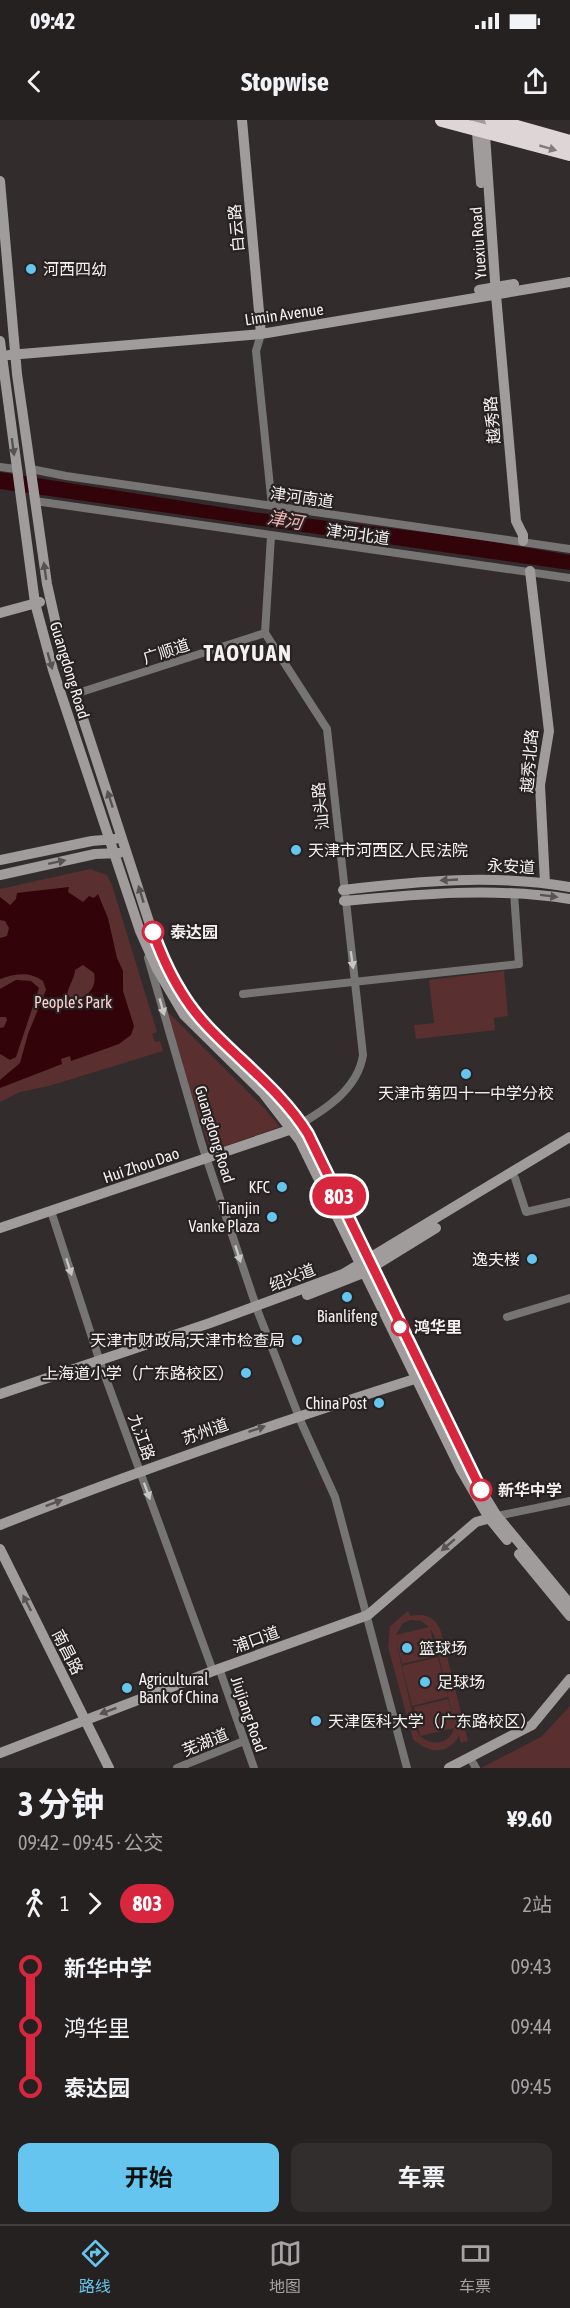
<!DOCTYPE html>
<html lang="zh">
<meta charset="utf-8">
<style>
:root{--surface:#262121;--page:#322e2e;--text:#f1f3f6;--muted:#a4a3a5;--line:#423e3f;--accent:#65c5ee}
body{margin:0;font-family:"Asap Condensed","Noto Sans SC",sans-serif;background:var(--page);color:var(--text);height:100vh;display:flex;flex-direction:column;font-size:22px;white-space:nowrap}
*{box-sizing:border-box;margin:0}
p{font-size:20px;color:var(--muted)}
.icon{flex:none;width:33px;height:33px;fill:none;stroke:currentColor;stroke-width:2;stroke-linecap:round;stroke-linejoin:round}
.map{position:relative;height:1648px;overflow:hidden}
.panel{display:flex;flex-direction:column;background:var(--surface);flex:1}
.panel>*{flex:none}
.badge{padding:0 12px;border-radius:20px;font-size:21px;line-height:39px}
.map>.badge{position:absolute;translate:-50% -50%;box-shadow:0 0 0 3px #fff}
.legs{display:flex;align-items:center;gap:9px;height:66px;padding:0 18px;font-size:20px}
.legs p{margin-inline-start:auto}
.overview{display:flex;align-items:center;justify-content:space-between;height:102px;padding:0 18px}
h1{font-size:33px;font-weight:700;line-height:45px}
.button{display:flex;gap:12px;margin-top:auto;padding:12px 18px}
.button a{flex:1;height:69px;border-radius:12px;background:var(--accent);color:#111;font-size:24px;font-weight:700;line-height:69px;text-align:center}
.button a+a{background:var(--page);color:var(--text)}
ul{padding:0 18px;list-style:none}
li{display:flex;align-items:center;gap:21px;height:60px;font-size:22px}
li i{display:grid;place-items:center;width:9px;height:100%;margin:0 8px;background:currentColor}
li i::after{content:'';width:15px;height:15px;margin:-8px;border:4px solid;border-radius:50%;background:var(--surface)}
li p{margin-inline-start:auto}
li:first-child i{background:linear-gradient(#0000 50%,currentColor 0)}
li:last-child i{background:linear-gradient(currentColor 50%,#0000 0)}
.status{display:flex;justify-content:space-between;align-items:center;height:42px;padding:0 30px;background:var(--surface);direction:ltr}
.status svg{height:16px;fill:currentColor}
header{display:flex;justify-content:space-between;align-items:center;height:78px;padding:0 18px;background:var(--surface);font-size:27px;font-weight:700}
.tabs{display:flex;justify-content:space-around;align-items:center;height:84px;border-top:2px solid var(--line);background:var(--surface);font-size:16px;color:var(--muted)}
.tabs a{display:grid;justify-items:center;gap:3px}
.tabs .on{color:var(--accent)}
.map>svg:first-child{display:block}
.green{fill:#5a2f30;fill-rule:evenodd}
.water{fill:#320309;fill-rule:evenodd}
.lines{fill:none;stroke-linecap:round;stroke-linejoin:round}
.street{stroke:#777474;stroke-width:8}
.secondary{stroke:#a19c9c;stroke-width:10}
.highway{stroke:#ded6d6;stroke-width:14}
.oneway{fill:#837c7c}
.oneway2{fill:#585353}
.oneway3{fill:#c9c5c5}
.line-1-casing{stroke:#fff;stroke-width:14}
.line-1{stroke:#d7263d;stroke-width:9}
.poi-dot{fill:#65c5ee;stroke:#282222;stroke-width:2}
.stop-1-dot{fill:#fff;stroke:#d7263d;stroke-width:3}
.labels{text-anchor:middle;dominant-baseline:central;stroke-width:4.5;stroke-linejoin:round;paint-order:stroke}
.street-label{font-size:16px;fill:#f5f1f1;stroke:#282222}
.poi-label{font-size:16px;fill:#f5f1f1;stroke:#282222;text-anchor:start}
.stop-label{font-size:16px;font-weight:bold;fill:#f5f1f1;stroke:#282222;text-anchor:start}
.park-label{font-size:16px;fill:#fdd1d1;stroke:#282222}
.water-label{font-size:18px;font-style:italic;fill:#f3b4b4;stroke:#282222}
.district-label{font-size:22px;font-weight:bold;letter-spacing:1.5px;fill:#f5f1f1;stroke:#282222}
</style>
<div class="status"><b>09:42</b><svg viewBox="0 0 49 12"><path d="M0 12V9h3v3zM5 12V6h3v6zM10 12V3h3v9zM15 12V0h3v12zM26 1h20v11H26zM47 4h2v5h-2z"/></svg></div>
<header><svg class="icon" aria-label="back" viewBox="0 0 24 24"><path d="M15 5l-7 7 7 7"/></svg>Stopwise<svg class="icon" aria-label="share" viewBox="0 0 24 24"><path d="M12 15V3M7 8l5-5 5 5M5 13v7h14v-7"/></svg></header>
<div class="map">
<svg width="570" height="1648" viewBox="0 0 570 1648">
<rect width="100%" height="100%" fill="#322c2c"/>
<!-- green -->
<path class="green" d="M90 749 107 755 112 765 157 912 152 914 155 922 160 921 163 931 49 966 20 972 0 982V769Z
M504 851 508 896 494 898 495 910 416 919 414 905 434 903 429 860Z
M167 891 265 989 280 1007 211 1031 181 945Z
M408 1491 410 1496C425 1493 436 1497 441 1512L468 1621 461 1623 459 1616C448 1635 428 1634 413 1619L388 1527 390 1506ZM411 1500 421 1501 429 1507 396 1515 402 1504ZM430 1508 434 1515 455 1606 448 1579 414 1587 420 1616 416 1609 395 1517 402 1544 436 1536ZM454 1608C450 1624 433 1627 420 1616Z
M438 1537 448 1577 412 1586 402 1546Z
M570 1586V1648H481L541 1617Z"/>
<!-- water -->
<path class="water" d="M0 352 252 392 465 417 570 435V450L0 369Z
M69 767 68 772 83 782 89 776 94 778 98 774 108 798 117 838 123 851V871L134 906 131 915 119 924 71 941 70 936 61 939 62 944 0 968V960L20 943 28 914 46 870 43 861C28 851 16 854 0 859V818L7 816 9 808 5 801 0 800V777L10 785 16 779 17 773ZM83 845 94 853C97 868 88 877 74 880L67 875C68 866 75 858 75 850Z
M16 860 31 861 39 868 16 937 10 940 0 934V908L4 907 7 900 6 897H0V869Z"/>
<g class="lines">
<!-- street -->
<path class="street" d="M261 214 256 231 272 386
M0 347 16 349
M31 349 66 356 570 429
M35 381 570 458
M271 416 265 513 327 609 363 935C358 969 325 990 297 1006
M75 574 265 513
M148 838 202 1025 258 1192 301 1302 335 1377 407 1648
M243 874 519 844 514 773
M515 1058 526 1092 570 1082
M51 1091 101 1245 213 1551
M507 1197 570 1178
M497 1396 570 1381
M219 1548 254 1648
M473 1643 476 1648
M177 1648 244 1621"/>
<!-- secondary -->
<path class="secondary" d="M242 0 261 214
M476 0 481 63
M484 0 496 175 516 401 523 415V421
M0 61 17 254 47 464 64 540 153 814 168 846 196 894 285 983 308 1014 411 1230 481 1370 497 1396 570 1484
M479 170 514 164
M0 221 35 483 53 550 140 811 157 849 184 895 263 973 300 1021 461 1350 489 1398 507 1420
M9 235 261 214 570 162
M530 451 549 611 540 665 545 763
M0 493 40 482
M0 740 92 721 115 719
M0 755 95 734 119 733
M343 770C419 761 494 754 570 767
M344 781C419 774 495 767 570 779
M0 1108 292 1009
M307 1175 363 1153 436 1108
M0 1274 210 1203 343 1154 570 1017
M0 1405C139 1350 279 1302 421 1257
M0 1429 109 1648
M519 1434 570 1496
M0 1633 213 1551 368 1495 476 1402 494 1397
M449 1648 532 1605 570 1559"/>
<!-- highway -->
<path class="highway" d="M442 0 570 34
M492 0 570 22"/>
</g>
<!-- one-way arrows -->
<defs><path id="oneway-solid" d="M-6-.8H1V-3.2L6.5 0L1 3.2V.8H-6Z" transform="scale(1.5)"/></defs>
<use class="oneway" href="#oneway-solid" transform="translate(548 28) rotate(16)"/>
<g class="oneway2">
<use href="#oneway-solid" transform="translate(13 327) rotate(82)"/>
<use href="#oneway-solid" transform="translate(45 451) rotate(-98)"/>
<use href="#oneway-solid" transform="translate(50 541) rotate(74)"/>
<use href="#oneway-solid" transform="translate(110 679) rotate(-108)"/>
<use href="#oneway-solid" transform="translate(57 742) rotate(-12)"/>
<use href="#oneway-solid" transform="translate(449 760) rotate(177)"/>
<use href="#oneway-solid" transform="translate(141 774) rotate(-107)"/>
<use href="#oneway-solid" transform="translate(549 776) rotate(7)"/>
<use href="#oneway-solid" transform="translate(257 1309) rotate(-19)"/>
<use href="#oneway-solid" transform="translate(54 1383) rotate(-21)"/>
<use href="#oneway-solid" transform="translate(448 1425) rotate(139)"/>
<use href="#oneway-solid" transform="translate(27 1483) rotate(-117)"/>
<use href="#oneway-solid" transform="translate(108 1591) rotate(159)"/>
</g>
<g class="oneway3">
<use href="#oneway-solid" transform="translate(352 840) rotate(82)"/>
<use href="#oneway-solid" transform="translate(162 887) rotate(74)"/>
<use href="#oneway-solid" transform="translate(238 1134) rotate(72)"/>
<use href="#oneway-solid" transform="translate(69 1147) rotate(72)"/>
<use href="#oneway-solid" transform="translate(147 1371) rotate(70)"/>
</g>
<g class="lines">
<defs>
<path id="line-1" d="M153 812C165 846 183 881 208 907 242 943 282 972 308 1014L481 1370"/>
</defs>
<!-- line-1 casing -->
<use href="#line-1" class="line-1-casing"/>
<!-- line-1 -->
<use href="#line-1" class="line-1"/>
</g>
<!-- markers -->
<g class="poi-dot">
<circle cx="31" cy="149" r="6"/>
<circle cx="296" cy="730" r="6"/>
<circle cx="466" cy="954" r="6"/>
<circle cx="282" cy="1067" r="6"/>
<circle cx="272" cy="1097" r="6"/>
<circle cx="532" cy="1139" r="6"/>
<circle cx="347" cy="1177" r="6"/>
<circle cx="297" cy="1220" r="6"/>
<circle cx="246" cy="1253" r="6"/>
<circle cx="379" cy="1283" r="6"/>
<circle cx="407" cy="1528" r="6"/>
<circle cx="425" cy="1562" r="6"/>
<circle cx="127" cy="1568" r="6"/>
<circle cx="316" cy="1601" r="6"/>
</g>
<g class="stop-1-dot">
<circle cx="153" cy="812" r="10"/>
<circle cx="400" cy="1207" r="8"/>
<circle cx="481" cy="1370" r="10"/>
</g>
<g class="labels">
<!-- street labels -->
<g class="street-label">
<text transform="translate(236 108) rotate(-95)">白云路</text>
<text transform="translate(478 123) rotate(-94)">Yuexiu Road</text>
<text transform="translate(284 194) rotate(-8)">Limin Avenue</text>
<text transform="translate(492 300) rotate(-95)">越秀路</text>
<text transform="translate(302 377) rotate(8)">津河南道</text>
<text transform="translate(358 414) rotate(8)">津河北道</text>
<text transform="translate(166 531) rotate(-18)">广顺道</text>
<text transform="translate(70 550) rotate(73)">Guangdong Road</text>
<text transform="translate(529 641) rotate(-85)">越秀北路</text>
<text transform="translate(320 686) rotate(-96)">汕头路</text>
<text transform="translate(511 746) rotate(3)">永安道</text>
<text transform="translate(215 1014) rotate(73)">Guangdong Road</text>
<text transform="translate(141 1045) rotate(-19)">Hui Zhou Dao</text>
<text transform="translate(292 1157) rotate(-21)">绍兴道</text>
<text transform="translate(205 1311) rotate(-19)">苏州道</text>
<text transform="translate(142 1317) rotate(70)">九江路</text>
<text transform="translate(256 1519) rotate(-20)">浦口道</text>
<text transform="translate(68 1532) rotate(63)">南昌路</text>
<text transform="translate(249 1594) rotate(71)">Jiujiang Road</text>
<text transform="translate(205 1622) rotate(-22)">芜湖道</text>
</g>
<!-- poi labels -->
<g class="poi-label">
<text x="43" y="149">河西四幼</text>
<text x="308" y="730">天津市河西区人民法院</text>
<text x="466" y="973" text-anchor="middle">天津市第四十一中学分校</text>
<text x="270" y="1067" text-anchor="end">KFC</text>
<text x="260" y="1088" text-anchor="end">Tianjin<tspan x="260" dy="18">Vanke Plaza</tspan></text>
<text x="520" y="1139" text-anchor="end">逸夫楼</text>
<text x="347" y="1196" text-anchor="middle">Bianlifeng</text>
<text x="285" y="1220" text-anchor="end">天津市财政局;天津市检查局</text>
<text x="234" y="1253" text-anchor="end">上海道小学（广东路校区）</text>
<text x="367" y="1283" text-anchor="end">China Post</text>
<text x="419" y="1528">篮球场</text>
<text x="139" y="1559">Agricultural<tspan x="139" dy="18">Bank of China</tspan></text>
<text x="437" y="1562">足球场</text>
<text x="328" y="1601">天津医科大学（广东路校区）</text>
</g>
<!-- stop labels -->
<g class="stop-label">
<text x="170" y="812">泰达园</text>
<text x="414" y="1207">鸿华里</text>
<text x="498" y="1370">新华中学</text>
</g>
<!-- park labels -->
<g class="park-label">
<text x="73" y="882">People's Park</text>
</g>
<!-- water labels -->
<g class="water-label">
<text transform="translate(285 400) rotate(9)">津河</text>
</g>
<!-- district labels -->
<g class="district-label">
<text x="248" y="533">TAOYUAN</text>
</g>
</g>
</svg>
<b class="badge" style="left:339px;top:1076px;background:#d7263d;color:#fff">803</b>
</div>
<section class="panel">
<div class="overview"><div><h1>3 分钟</h1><p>09:42 – 09:45 · 公交</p></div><b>¥9.60</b></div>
<div class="legs"><svg class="icon" aria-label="walk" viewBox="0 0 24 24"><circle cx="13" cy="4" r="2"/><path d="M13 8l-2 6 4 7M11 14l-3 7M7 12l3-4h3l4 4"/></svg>1<svg class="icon" aria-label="forward" viewBox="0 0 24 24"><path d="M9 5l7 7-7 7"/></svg><b class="badge" style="background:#d7263d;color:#fff">803</b><p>2站</p></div>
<ul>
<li><i style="color:#d7263d"></i><b>新华中学</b><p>09:43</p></li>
<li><i style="color:#d7263d"></i><span>鸿华里</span><p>09:44</p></li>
<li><i style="color:#d7263d"></i><b>泰达园</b><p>09:45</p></li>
</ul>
<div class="button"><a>开始</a><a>车票</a></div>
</section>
<nav class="tabs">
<a class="on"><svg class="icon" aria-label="directions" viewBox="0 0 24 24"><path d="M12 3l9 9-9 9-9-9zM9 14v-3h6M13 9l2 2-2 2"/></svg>路线</a>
<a><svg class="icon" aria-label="map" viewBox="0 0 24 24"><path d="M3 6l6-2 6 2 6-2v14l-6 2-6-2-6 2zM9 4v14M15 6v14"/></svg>地图</a>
<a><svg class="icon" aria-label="tickets" viewBox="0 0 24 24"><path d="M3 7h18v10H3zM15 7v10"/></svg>车票</a>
</nav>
